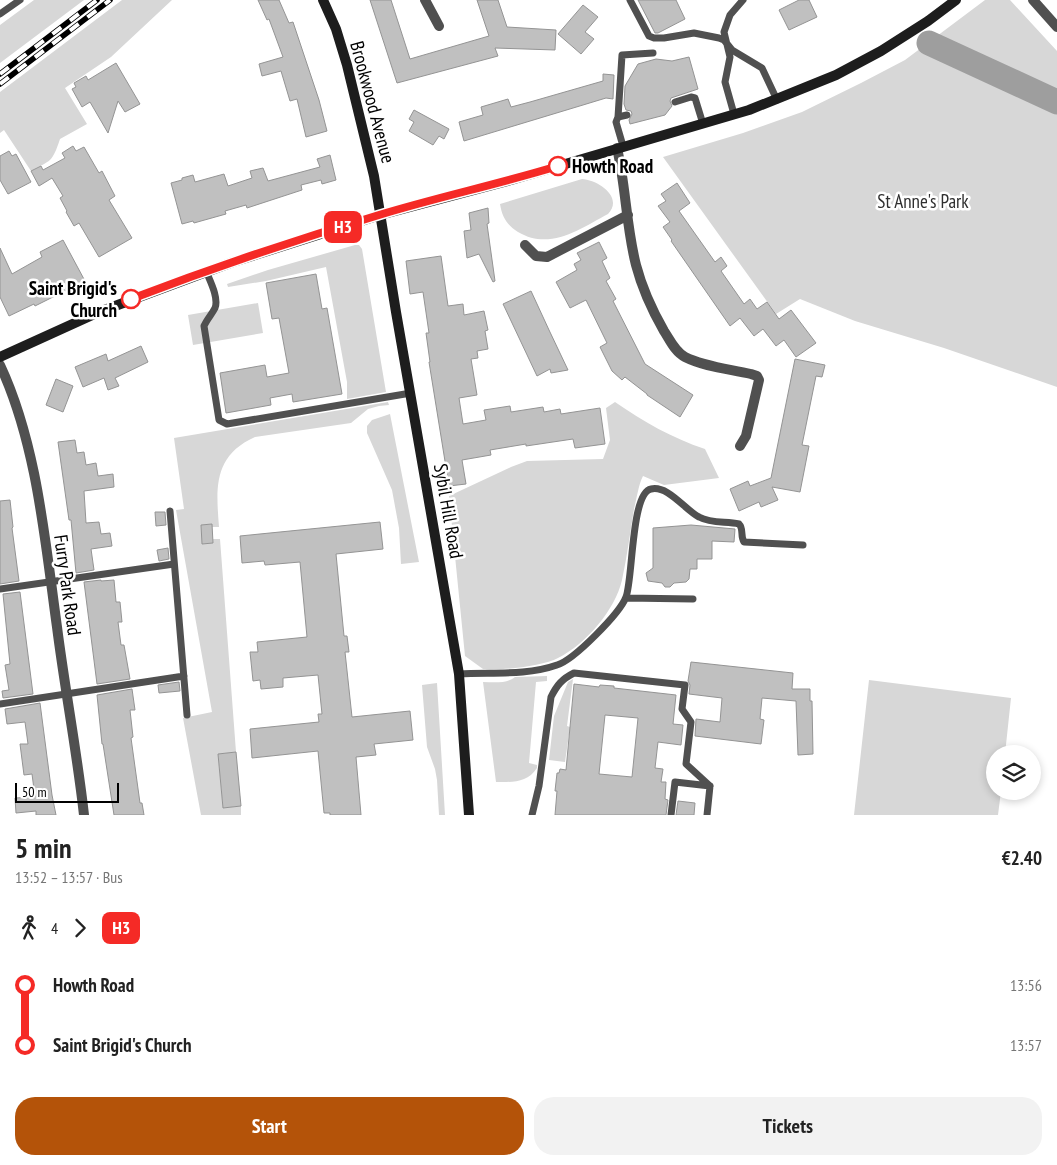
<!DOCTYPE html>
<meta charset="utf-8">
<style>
:root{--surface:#fff;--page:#f2f2f2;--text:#222;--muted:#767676;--accent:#b45309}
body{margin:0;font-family:"PT Sans Narrow",sans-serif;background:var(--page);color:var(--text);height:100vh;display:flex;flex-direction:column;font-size:19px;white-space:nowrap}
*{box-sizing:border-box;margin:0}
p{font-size:16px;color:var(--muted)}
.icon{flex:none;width:28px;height:28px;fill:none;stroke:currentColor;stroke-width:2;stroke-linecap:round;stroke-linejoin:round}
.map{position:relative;height:815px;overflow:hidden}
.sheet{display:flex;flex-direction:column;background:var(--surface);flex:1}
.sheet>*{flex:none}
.badge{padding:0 10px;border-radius:8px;font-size:18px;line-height:32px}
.fabs{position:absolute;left:986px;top:745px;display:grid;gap:10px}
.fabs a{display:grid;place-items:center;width:55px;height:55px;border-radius:50%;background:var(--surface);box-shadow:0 2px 8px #0003;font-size:25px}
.scale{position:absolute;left:15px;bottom:12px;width:104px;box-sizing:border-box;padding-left:5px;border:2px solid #000;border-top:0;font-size:14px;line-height:18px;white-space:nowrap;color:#000;-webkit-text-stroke:4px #fff;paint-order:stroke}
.map>.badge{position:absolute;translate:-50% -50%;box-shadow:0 0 0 2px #fff}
.legs{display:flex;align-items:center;gap:8px;height:55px;padding:0 15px;font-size:16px}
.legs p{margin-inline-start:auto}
.headline{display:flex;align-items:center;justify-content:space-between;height:85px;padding:0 15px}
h1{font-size:28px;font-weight:600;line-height:38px}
.button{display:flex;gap:10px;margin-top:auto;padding:10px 15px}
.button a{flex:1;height:58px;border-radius:20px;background:var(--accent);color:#fff;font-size:20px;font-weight:600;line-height:58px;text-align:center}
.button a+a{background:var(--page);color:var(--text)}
ul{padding:0 15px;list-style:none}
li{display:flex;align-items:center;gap:18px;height:60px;font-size:19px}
li i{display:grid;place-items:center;width:8px;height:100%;margin:0 6px;background:currentColor}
li i::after{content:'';width:12px;height:12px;margin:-6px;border:4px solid;border-radius:50%;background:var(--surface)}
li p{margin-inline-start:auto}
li:first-child i{background:linear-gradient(#0000 50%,currentColor 0)}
li:last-child i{background:linear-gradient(currentColor 50%,#0000 0)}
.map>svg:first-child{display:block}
.green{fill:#d7d7d7}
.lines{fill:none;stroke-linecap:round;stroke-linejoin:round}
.river{stroke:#9e9e9e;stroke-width:25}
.building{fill:#c0c0c0;stroke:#949494;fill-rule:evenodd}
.lane{stroke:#505050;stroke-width:7}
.street{stroke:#505050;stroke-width:10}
.secondary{stroke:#1d1d1d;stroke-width:10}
.rail-casing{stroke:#000;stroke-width:5.5}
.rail{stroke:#fff;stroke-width:4;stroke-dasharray:11;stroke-linecap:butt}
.line-1-casing{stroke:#fff;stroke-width:11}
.line-1{stroke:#f52a26;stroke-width:8}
.stop-1-dot{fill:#fff;stroke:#f52a26;stroke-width:2.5}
.labels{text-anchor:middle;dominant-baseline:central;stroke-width:5;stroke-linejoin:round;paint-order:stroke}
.street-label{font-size:19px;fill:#000;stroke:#fff}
.stop-label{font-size:19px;font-weight:bold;fill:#000;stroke:#fff;text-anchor:start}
.park-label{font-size:19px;fill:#2e2e2e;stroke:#fff}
</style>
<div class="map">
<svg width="1057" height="815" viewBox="0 0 1057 815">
<rect width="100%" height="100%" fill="#fff"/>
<!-- green -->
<path class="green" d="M34 0H84L0 63V25Z
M122 0H172L111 57 65 88 87 124 60 139C52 163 51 160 31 171L4 130 0 133V92Z
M985 0H1010L1057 51V387L944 348 855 321 800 299 776 314 663 157 743 133 802 112 861 83 905 60Z
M582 179C598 180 624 197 608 214 580 229 550 251 518 232 507 225 502 217 500 204Z
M355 245H359L362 249 386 392 347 399V382L326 267 266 281 228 287 227 284 268 270Z
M258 303 263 333 193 345 188 315Z
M388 402 389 405 379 406 368 409 351 423 255 437C213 456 216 488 219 527H212V524L201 525 202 544 213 543V539H220L236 752 218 754 223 808 241 806V815H201L183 718 212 712 176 510 184 509 174 438Z
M615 402C644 422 672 438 705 449L719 478 664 485 643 476C638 486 637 498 634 509 630 533 627 557 622 580 615 610 586 644 558 658 543 666 501 671 483 669L465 656 449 496 511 467 527 461 603 459 610 440 606 408Z
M390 414 419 562 401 564 399 528 392 490 367 433V426L372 420Z
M547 676V681L536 682 529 763 537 765V768C527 783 513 782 496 782L483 682C494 682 506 684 515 677Z
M573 679 567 726 570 727 565 762 549 760 554 716 568 682Z
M869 680 1011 698 1005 754H995V791H1001L998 815H854Z
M437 683 445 815H439L437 780 435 769 427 747 422 685Z"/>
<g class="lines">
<!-- river -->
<path class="river" d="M929 43 1057 102"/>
</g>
<!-- building -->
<path class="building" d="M258 0H279L289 23 293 22 319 100 327 131 306 137 297 99 290 101 281 71 262 76 259 64 283 57 269 19 267 20Z
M370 0H391L410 59 489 36 477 0H498L507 27 556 30 555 50 495 48 498 56 397 83Z
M638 0H676L685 19 658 33H655Z
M799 0H809L817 17 789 30 779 10Z
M583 5 598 17 585 32 594 39 581 54 558 34Z
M689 57 698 89 671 98 670 101 672 106 665 115 630 124 629 120 632 114 631 111 626 110 624 104 625 86 638 64 656 59 672 61Z
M116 63 140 104 125 112 118 101 108 133 90 102 82 107 72 89 76 87 74 83 86 76 88 80Z
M603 74 614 75 613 99 606 98 583 105 464 141 459 122 483 115 481 107 508 99 511 107 530 102 603 81Z
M414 110 449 129 444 139 439 136 433 145 409 131 414 122 409 119Z
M73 146 76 151 84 147 99 173 102 171 115 196 109 200 132 238 99 257 79 223 74 226 66 212 67 211 60 198 63 196 52 178 39 186 31 171 41 166 43 170 65 158 62 153Z
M9 151 12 156 16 154 31 182 8 194 0 180V156Z
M330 155 336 180 322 184 321 180 301 185 302 190 247 208 246 205 225 211 226 214 201 221 194 223 193 221 182 224 171 183 182 180V178L193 175 195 182 224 174 228 186 252 178 250 171 263 168 268 181 320 167 317 159Z
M677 183 690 203 679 211 715 262 721 257 727 266 721 271 744 304 750 299 757 309 767 302 779 319 791 310 816 343 796 357 784 340 776 346 763 329 754 336 740 318 730 326 671 241 672 240 663 227 670 222 658 206 666 201 661 194Z
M488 208 489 223 487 224 495 281 493 282 479 254 467 258 464 231 471 230 469 213Z
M63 240 85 281 35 306 34 304 9 316 0 297V248L12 274 42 257 40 252Z
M599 242 607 258 602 261 610 278 606 281 616 299 613 301 645 364 693 395 680 417 647 395V394L625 377 622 380 612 371 600 347 607 343 586 300 570 308 556 282 577 270 574 264 581 260 577 253Z
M441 256 448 306 463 304 464 315 484 311 488 330 485 331 488 349 477 351 478 358 471 359 477 395 459 398 463 424 486 420 484 410 510 406 511 412 543 407 544 412 560 409 561 414 600 408 605 444 575 448 573 439 526 446V444L490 450 491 455 462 460 466 484 449 486 429 362H430L426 333H429L423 292 410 294 406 261Z
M316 274 322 309 327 308 342 394 293 402 292 394 270 398 271 405 226 413 220 373 265 365 267 377 289 373 279 318 272 319 266 283Z
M531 291 549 330 568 370 551 373 550 369 537 376 504 306 503 304Z
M141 346 148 362 115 378 119 386 108 390 104 378 83 387 75 367 106 354 108 361Z
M795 359 825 365 822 377 816 376 802 445 809 446 800 492 772 487 778 500 761 507 759 502 739 511 730 489 748 481 750 486 771 478Z
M56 379 73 386 63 412 46 405Z
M75 440 77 453 84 452 86 465 96 463 98 476 113 474 114 487 84 491 86 523 99 522 101 534 110 533 112 546 91 549 94 570 76 573 71 520H69L58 442Z
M10 500 13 527 12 528 19 581 0 584V501Z
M155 512H165L166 525 156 526Z
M380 522 383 549 336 554 344 636H347L349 652H345L352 717 410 711 413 740 374 744 376 755 356 757 361 815H330V813H324L318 751 252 758 250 729 319 722 318 714H322L318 675 283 678V687L261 689 260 680 253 681 250 652H258L257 642 307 637 300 562 265 565 264 561 242 563 240 536Z
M212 524 213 543 202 544 201 525Z
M691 525 735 529 734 542 712 541V559H697V569H690L689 579 686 582 674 583 670 587H665L662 583 648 581 646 573 653 568V528Z
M168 548 169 559 159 561 157 550Z
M101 580V581L114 580 116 602H120L122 622H118L121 645H124L130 679 97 684 84 582Z
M20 592 33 694 3 698 2 691 9 690 5 665 10 664 3 594Z
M691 662 793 673 792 689H810V701H812L813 754 798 755 796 701 762 698 760 719 764 720 761 744 695 736 696 719 720 722 722 698 689 694 690 685 688 681Z
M179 682 180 691 159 693 158 685Z
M574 684 599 687 600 685 614 686V688L676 695 673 724 683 725 681 745 658 742 655 768 663 769 661 782H666L665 799 668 800 666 815H555L557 791H555L557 773H559L560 769 566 770ZM605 715 638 718 632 777 599 774Z
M132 689 135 710H130L133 737 131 738 140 803H142L144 815H114L103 744H102L97 695Z
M40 703 52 795 56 815H36V811L16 813 15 798 35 797 32 774 24 775 20 744H28L25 722 7 724 5 709Z
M236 752 241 806 223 808 218 754Z
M678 801 695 803 694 815H676Z"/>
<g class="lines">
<!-- lane -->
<path class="lane" d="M630 0 649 36 654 38H664L694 33 719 38 724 40 732 50 762 68 777 100
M0 14 20 0
M675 102 691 97 695 98 703 124
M734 114 725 82 730 57 724 32 730 15 743 0
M618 117 622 55 653 53
M623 146 616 122 618 117 627 115
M206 271C210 281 219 298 215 308 212 314 207 319 204 326L219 420 227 424 411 393
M170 511 187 715
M0 589 174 564
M626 598 693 599
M459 674C491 672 526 676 557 665 574 660 620 613 626 597 633 579 631 493 651 489 668 485 685 510 699 517 712 524 726 521 739 524 744 529 740 536 744 542L803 545
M0 704 184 676
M532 815 539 786 551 697C557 685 562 679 574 673L685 685 682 709 691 722 686 764 710 786
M671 815 675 782 710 786
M707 815 710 786"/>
<!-- street -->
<path class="street" d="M425 0 439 26
M1033 0 1057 27
M617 148C626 187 626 226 636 265 642 288 652 310 664 331 670 340 675 352 685 357 705 367 730 369 751 374L757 376 759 380 746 436 740 446
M525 245 536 256 547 257 628 215
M0 365C37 444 45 541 57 627 65 690 77 752 84 815"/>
<!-- secondary -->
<path class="secondary" d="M323 0 336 29 347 65 374 176 396 312 459 674 469 815
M0 357 99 312 233 262 380 215 511 180 749 110 836 75 881 51 928 21 956 0"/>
<defs>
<path id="rail" d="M0 74 97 0
M0 84 110 0"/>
</defs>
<!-- rail casing -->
<use href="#rail" class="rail-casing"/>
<!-- rail -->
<use href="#rail" class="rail"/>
</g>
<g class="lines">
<defs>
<path id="line-1" d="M131 299C212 268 295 240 379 215 438 197 499 184 558 166"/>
</defs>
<!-- line-1 casing -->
<use href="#line-1" class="line-1-casing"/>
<!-- line-1 -->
<use href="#line-1" class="line-1"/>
</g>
<!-- markers -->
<g class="stop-1-dot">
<circle cx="558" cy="166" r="9"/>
<circle cx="131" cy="299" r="9"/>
</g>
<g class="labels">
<!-- street labels -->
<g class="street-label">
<text transform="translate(373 102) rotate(75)">Brookwood Avenue</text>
<text transform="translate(449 511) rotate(80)">Sybil Hill Road</text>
<text transform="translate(68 585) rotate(82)">Furry Park Road</text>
</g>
<!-- stop labels -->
<g class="stop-label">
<text x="572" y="166">Howth Road</text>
<text x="117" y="288" text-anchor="end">Saint Brigid's<tspan x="117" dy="22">Church</tspan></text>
</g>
<!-- park labels -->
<g class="park-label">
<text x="923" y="201">St Anne's Park</text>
</g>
</g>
</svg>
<div class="fabs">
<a><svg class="icon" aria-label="layers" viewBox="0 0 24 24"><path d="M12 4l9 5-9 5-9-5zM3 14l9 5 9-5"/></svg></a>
</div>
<div class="scale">50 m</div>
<b class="badge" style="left:343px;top:227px;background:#f52a26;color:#fff">H3</b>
</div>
<section class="sheet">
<div class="headline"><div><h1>5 min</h1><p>13:52 – 13:57 · Bus</p></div><b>€2.40</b></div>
<div class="legs"><svg class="icon" aria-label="walk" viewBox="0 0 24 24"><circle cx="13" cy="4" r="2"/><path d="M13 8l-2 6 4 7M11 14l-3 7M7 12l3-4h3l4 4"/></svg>4<svg class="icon" aria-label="forward" viewBox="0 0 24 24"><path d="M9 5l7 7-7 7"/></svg><b class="badge" style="background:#f52a26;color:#fff">H3</b></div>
<ul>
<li><i style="color:#f52a26"></i><b>Howth Road</b><p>13:56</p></li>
<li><i style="color:#f52a26"></i><b>Saint Brigid's Church</b><p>13:57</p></li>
</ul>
<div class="button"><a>Start</a><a>Tickets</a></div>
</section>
